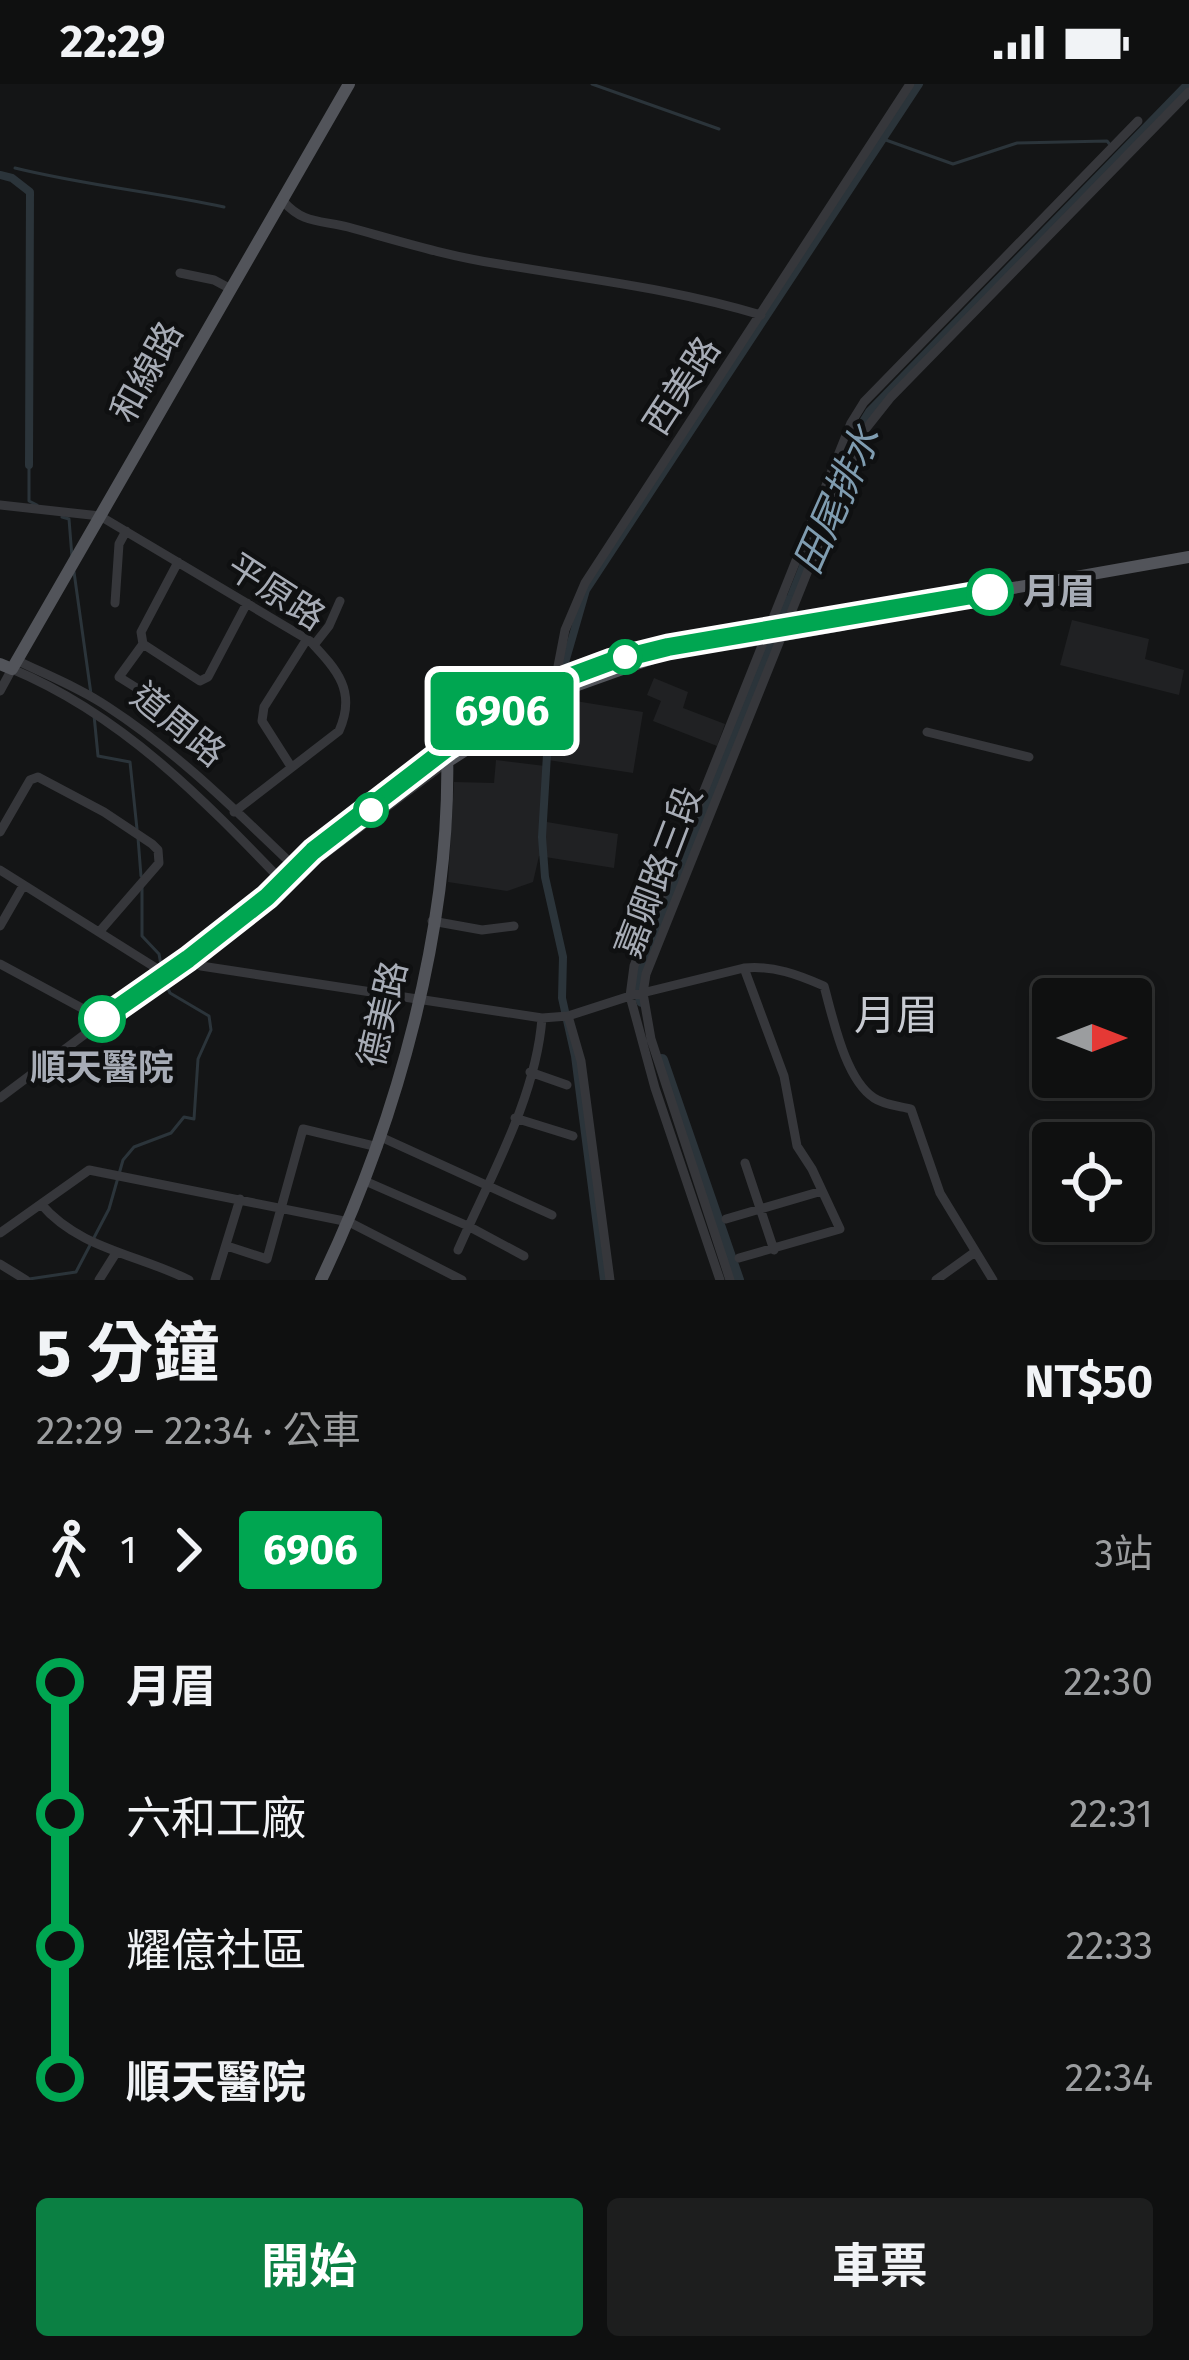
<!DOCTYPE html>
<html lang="zh-TW">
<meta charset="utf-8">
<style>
:root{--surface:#0f1010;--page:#1d1e1e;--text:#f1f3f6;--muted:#9b9d9f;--line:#2f3030;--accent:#0b8043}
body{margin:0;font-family:"Fira Sans","Noto Sans TC",sans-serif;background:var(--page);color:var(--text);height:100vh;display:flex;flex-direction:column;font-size:45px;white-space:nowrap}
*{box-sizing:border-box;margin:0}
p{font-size:39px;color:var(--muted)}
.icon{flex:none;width:66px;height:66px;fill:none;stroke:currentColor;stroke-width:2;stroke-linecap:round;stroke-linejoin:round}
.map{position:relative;height:1196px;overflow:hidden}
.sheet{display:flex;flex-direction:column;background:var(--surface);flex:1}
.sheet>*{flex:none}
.badge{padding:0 24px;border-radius:9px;font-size:42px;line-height:78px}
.needle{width:78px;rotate:90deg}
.controls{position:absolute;left:1032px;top:894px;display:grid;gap:24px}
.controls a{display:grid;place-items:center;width:120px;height:120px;border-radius:12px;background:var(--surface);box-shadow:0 6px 18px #0003,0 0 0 3px var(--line);font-size:60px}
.map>.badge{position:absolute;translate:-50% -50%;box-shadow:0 0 0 6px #fff}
.legs{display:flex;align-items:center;gap:18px;height:132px;padding:0 36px;font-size:39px}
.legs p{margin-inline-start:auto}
.headline{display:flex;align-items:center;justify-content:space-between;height:204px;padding:0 36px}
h1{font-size:66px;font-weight:700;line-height:90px}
.action{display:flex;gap:24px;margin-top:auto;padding:24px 36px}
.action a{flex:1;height:138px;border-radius:12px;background:var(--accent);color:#fff;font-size:48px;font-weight:700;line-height:138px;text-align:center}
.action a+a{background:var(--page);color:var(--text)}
ul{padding:0 36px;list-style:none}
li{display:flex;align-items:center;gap:42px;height:132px;font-size:45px}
li i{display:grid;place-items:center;width:18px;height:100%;margin:0 15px;background:currentColor}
li i::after{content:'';width:30px;height:30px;margin:-15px;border:9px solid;border-radius:50%;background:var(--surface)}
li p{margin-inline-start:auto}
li:first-child i{background:linear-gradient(#0000 50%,currentColor 0)}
li:last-child i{background:linear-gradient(currentColor 50%,#0000 0)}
.status{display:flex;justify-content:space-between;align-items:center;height:84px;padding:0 60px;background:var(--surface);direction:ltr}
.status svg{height:33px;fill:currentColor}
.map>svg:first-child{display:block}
.built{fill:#202123}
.water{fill:#2b343a}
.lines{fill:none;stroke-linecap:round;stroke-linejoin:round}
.stream{stroke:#2b343a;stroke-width:3}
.canal{stroke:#2b343a;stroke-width:8}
.river{stroke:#2b343a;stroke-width:12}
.minor{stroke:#36373b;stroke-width:9}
.major{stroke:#52545a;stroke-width:12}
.line-1-casing{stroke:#fff;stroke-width:27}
.line-1{stroke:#00a651;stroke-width:18}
.stop-1-dot{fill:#fff;stroke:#00a651;stroke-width:6}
.labels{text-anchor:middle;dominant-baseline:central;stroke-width:9;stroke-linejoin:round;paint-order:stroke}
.street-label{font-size:36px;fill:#a7acb6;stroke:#0f1011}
.stop-label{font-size:36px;font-weight:bold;fill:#a7acb6;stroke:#0f1011;text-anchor:start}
.water-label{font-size:39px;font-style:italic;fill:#7f9cb0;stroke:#0f1011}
.quarter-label{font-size:42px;fill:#c8cbd2;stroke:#0f1011}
</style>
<div class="status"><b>22:29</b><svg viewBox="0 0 49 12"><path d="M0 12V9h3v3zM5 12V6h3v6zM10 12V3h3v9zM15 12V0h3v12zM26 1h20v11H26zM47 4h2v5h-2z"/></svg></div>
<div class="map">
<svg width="1189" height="1196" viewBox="0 0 1189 1196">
<rect width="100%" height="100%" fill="#141516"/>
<!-- built -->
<path class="built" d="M1072 536 1149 555 1145 575 1184 586 1179 611 1060 581Z
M654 594 688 608 683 624 725 640 717 662 653 637 661 617 647 611Z
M557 614 643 628 633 689 548 676Z
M496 676 545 682 541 737 618 750 614 784 539 772 533 798 507 807 448 798 454 698 494 699Z"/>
<!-- water -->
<path class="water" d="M1182 0H1189V5L864 340 789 528 780 529 853 346 866 325Z"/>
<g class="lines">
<!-- stream -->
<path class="stream" d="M592 0 719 45
M883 55 953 80 1017 59 1107 57 1111 62
M15 84C84 101 154 108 224 123
M29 381V417L37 421
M62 433 69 435 72 473
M74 488 91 610
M94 631 98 672 130 678 137 745
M138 754 141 792
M142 802V852L159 870 161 881
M29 1195 76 1188 109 1125 123 1076 134 1063 171 1049 184 1033 194 1035 198 975 211 946 209 932 170 909 164 896"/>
<!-- canal -->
<path class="canal" d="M0 91 12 94 30 108 29 381
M560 596 586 506 919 0
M557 610 548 654 542 753 545 793 563 873 562 914 575 972 604 1196"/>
<!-- river -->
<path class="river" d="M642 917 637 900 648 867 789 517
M662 976 738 1196"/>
<!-- minor -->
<path class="minor" d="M283 117C303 140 320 136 348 143 399 157 447 172 499 180 587 195 676 205 761 231
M180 189 214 196 229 204
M0 421 100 432 310 557C337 586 357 607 339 647L234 728
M178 478 141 548 143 560 200 597 208 593 247 519
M115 519 119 460 126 447
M143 560 119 593 151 613
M314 561 329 542 340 517
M16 576C47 591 80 604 108 623 179 669 239 730 300 788
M554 603 565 546 585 499 910 0
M0 607 12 585C122 631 202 714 283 798
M927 648 1029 673
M290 681 262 637 264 623 307 555
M0 748 30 696 38 693 104 728 152 760 158 766 159 779 100 847
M293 784 447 664
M0 786 164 889
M432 837 482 846 514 842
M0 842 23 802
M188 875 201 882 542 934 568 932 630 912 744 884C773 881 799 891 824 902 833 934 845 995 874 1014 884 1021 899 1022 911 1025L940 1109 993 1196
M0 880 102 935
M568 932 581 977 610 1196
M530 988 567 1001
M0 1014 447 678
M515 1034 573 1052
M383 1054 552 1131
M745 1079 774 1166
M365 1097 468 1142 524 1172
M41 1120C79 1165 138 1170 189 1196
M726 1135 822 1107
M0 1149 89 1086 349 1138 462 1196
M227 1162 267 1175 303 1045 378 1063
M458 1166C490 1093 536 1014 542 934
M739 1174 840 1145 812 1085 797 1062 784 992 744 884
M0 1180 26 1196
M99 1196 116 1169
M215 1196 240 1115
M720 1196 655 1004 630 912 634 882 851 339 864 318 1138 37
M730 1196 651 955 643 909 646 890 864 347 891 313 1189 8
M936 1196 975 1168"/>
<!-- major -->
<path class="major" d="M738 559 842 541
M0 580 12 585 349 0
M447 678 555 609 653 574
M321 1196C397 1038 452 841 447 664L541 603 633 571 1189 473"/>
</g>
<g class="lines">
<defs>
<path id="line-1" d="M102 935 188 875 267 813 313 767 447 664 542 603 612 577 668 563 990 508"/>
</defs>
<!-- line-1 casing -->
<use href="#line-1" class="line-1-casing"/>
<!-- line-1 -->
<use href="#line-1" class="line-1"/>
</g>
<!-- markers -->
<g class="stop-1-dot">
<circle cx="990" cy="508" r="21"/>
<circle cx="625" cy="573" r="15"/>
<circle cx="371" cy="726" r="15"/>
<circle cx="102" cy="935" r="21"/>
</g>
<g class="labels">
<!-- street labels -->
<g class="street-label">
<text transform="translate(147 288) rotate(-61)">和線路</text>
<text transform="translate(682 302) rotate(-57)">西美路</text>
<text transform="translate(276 508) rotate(33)">平原路</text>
<text transform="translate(178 641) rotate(39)">道周路</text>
<text transform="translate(659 788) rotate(-69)">嘉卿路三段</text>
<text transform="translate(383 930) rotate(-77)">德美路</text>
</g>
<!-- stop labels -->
<g class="stop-label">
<text x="1023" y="508">月眉</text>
<text x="102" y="984" text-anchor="middle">順天醫院</text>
</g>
<!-- water labels -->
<g class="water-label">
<text transform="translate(837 416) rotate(-66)">田尾排水</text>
</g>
<!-- quarter labels -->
<g class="quarter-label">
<text x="896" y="932">月眉</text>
</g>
</g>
</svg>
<div class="controls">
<a><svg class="needle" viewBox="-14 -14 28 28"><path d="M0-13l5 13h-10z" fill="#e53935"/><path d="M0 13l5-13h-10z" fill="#9b9d9f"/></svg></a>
<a><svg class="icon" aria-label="locate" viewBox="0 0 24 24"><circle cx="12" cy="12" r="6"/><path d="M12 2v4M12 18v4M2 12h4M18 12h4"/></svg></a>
</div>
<b class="badge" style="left:502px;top:627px;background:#00a651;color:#fff">6906</b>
</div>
<section class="sheet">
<div class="headline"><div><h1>5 分鐘</h1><p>22:29 – 22:34 · 公車</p></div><b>NT$50</b></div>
<div class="legs"><svg class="icon" aria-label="walk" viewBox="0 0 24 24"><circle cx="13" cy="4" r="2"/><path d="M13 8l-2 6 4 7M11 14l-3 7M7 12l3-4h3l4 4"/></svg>1<svg class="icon" aria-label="forward" viewBox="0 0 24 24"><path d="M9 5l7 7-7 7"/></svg><b class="badge" style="background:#00a651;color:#fff">6906</b><p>3站</p></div>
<ul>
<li><i style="color:#00a651"></i><b>月眉</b><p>22:30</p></li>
<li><i style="color:#00a651"></i><span>六和工廠</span><p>22:31</p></li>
<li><i style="color:#00a651"></i><span>耀億社區</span><p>22:33</p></li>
<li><i style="color:#00a651"></i><b>順天醫院</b><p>22:34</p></li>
</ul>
<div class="action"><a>開始</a><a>車票</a></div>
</section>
